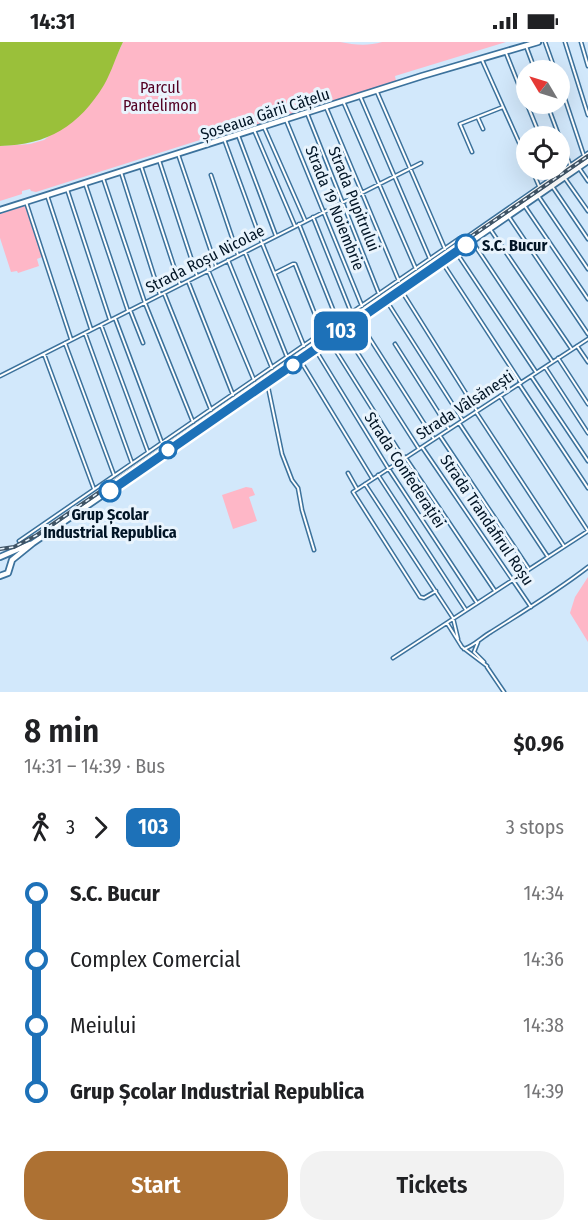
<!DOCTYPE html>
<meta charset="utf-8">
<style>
:root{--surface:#fff;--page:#f2f2f2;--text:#202124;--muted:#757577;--accent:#ad7133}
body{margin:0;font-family:"Fira Sans Condensed",sans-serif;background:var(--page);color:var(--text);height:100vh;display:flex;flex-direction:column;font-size:22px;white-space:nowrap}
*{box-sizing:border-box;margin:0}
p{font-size:20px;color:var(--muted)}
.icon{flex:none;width:33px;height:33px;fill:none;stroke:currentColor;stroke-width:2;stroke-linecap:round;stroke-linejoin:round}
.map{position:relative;height:650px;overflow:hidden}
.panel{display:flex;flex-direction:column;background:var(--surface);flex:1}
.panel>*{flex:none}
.badge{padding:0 12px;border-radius:9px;font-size:21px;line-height:39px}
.needle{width:39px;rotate:308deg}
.fabs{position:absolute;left:516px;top:18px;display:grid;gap:12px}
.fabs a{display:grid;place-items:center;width:54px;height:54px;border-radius:50%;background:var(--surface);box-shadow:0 6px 24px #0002;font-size:30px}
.map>.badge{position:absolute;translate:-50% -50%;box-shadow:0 0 0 3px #fff}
.legs{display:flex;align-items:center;gap:9px;height:66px;padding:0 24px;font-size:20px}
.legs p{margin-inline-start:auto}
.headline{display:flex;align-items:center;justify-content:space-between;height:102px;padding:0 24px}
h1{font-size:33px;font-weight:600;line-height:45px}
.button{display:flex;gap:12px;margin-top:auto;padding:12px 24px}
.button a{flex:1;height:69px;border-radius:24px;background:var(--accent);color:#fff;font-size:24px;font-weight:600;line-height:69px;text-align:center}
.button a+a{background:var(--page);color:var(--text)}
ul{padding:0 24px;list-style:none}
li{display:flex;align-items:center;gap:21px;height:66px;font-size:22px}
li i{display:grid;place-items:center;width:9px;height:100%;margin:0 8px;background:currentColor}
li i::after{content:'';width:15px;height:15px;margin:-8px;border:4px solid;border-radius:50%;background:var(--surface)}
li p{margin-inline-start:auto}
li:first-child i{background:linear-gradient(#0000 50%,currentColor 0)}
li:last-child i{background:linear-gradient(currentColor 50%,#0000 0)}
.status{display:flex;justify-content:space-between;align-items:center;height:42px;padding:0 30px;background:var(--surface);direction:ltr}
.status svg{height:16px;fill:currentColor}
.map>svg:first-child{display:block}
.green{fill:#feb7c7}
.water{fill:#9ac03a}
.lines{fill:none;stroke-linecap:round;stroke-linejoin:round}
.street-casing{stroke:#3c729c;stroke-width:5}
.secondary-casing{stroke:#3c729c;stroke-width:8}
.street{stroke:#fff;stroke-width:2}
.secondary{stroke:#fff;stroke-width:4.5}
.rail-casing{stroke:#405465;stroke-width:4}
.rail{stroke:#e9f4fd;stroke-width:1.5;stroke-dasharray:4.5;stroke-linecap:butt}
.line-1-casing{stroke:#fff;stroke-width:14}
.line-1{stroke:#1d71b8;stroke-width:9}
.stop-1-dot{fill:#fff;stroke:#1d71b8;stroke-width:3}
.labels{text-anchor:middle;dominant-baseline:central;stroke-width:6;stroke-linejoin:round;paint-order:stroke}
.park-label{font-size:16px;fill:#530023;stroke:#e9f4fd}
.street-label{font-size:16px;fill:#011425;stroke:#e9f4fd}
.stop-label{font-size:16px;font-weight:bold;fill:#011425;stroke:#e9f4fd;text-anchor:start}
</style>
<div class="status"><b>14:31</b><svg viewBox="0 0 49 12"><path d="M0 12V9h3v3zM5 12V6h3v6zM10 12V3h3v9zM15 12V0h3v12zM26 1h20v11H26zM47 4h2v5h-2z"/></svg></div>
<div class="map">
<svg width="588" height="650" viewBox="0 0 588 650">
<rect width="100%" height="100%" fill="#d2e8fb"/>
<!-- green -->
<path class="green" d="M123 0H340C355 3 368 4 382 0H506L395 34 396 39 224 94 222 91 36 150 31 149 30 147 22 149V152L0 159V104L30 102 44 98 82 69 103 44Z
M25 164 42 215 37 217 39 224 18 231 17 229 11 230 0 196V172Z
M246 445 252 446 255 453 249 455 257 479 233 487 222 453Z
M588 535V600L570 571 575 555Z"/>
<!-- water -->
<path class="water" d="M0 0H123C116 14 112 29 104 43 79 84 48 103 0 104Z"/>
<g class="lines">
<defs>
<path id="street" d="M545 0 555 28
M565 0 588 73
M581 0 588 24
M526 4 535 28
M506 11 526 61
M482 18 526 116
M560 42 584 114
M377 50 445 207
M360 54 430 217
M343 59 416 227
M527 62 540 94
M547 62 559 94
M326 65 399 239
M307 71 379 252
M478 76 483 87
M286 78 362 264
M264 85 305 178
M254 88 295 184
M238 93 276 194
M560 95 570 123
M224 97 262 201 304 304
M472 110 460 82 503 65
M178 112 216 224
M159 118 197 234
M141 124 180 243
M579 126 588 139
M532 128 539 144
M121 130 160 253
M211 133 238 213
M564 135 588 169
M103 136 145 261 193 380
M85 141 128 269
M552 144 588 197
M67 147 110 278
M47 153 91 287
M539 155 588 227
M26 160 71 297
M524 163 588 257
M313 175 351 270
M509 175 588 292
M299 182 338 280
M490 187 571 306
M472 199 552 319
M245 210 287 315
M456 210 536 330
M228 218 272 326
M442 220 521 341
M208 228 254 338
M275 231 293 222H295L322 290
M188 239 233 353
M401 248 477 369
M164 251 211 368
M386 258 462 377
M130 268 143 301
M115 276 162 401
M358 278 434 397
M101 283 148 410
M343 288 419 407
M85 291 132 421
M329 298 404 417
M65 301 114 433
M395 302 449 387
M577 304 588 320
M315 307 388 426 477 561
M44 312 94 447
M558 316 588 362
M300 318 372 436
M545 325 588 391
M0 334 421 121
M531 334 588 419
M267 340 282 412 292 438 298 446 302 468 314 508
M519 342 588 446
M500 354 588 489
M476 370 564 504
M459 381 548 515
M440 394 529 527
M422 405 531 565
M405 415 495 549
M348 431 357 447
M378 433 466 568
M365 442 453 576
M19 499 460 196 464 197 588 111
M436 549 424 556 420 555 353 450 588 297
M453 576 458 597
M447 581 462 605 487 624
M464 607C474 604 482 595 491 590 524 569 557 549 588 525
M474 610 484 620
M474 610 478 600
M393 616 588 489
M487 625 504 650"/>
<path id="secondary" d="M0 168 422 34 538 0
M0 515 30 502
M0 534 8 531 12 518 33 501 588 119"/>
</defs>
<!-- street casing -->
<use href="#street" class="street-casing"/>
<!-- secondary casing -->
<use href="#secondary" class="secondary-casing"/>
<!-- street -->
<use href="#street" class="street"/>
<!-- secondary -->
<use href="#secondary" class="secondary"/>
<defs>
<path id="rail" d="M0 507 14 505 37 493 588 114"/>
</defs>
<!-- rail casing -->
<use href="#rail" class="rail-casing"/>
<!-- rail -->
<use href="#rail" class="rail"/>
</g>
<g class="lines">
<defs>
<path id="line-1" d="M110 449 466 203"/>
</defs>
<!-- line-1 casing -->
<use href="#line-1" class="line-1-casing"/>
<!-- line-1 -->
<use href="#line-1" class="line-1"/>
</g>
<!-- markers -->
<g class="stop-1-dot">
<circle cx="466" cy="203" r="10"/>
<circle cx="293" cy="323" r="8"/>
<circle cx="168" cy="408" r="8"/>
<circle cx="110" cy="449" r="10"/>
</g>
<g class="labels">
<!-- park labels -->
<g class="park-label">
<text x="160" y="45">Parcul<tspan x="160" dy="18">Pantelimon</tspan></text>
</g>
<!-- street labels -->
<g class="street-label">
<text transform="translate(265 72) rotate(-18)">Șoseaua Gării Cățelu</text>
<text transform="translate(354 157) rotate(68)">Strada Pupitrului</text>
<text transform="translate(335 166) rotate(68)">Strada 19 Noiembrie</text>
<text transform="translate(205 217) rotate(-27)">Strada Roșu Nicolae</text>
<text transform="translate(465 363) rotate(-33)">Strada Vâlsănești</text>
<text transform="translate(405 428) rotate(57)">Strada Confederației</text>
<text transform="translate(487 478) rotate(56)">Strada Trandafirul Roșu</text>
</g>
<!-- stop labels -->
<g class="stop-label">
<text x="482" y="203">S.C. Bucur</text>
<text x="110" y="472" text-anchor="middle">Grup Școlar<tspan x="110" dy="18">Industrial Republica</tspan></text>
</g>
</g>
</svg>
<div class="fabs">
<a><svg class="needle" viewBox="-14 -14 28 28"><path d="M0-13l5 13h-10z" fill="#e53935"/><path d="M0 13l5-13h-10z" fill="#757577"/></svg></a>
<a><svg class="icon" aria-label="locate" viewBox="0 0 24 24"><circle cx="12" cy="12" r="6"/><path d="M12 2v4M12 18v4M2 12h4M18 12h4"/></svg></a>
</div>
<b class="badge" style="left:341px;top:289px;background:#1d71b8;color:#fff">103</b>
</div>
<section class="panel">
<div class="headline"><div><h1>8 min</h1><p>14:31 – 14:39 · Bus</p></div><b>$0.96</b></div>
<div class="legs"><svg class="icon" aria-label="walk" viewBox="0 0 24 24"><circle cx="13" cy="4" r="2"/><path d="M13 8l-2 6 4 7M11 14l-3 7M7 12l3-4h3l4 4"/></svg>3<svg class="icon" aria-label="forward" viewBox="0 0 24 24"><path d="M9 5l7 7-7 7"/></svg><b class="badge" style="background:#1d71b8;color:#fff">103</b><p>3 stops</p></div>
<ul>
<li><i style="color:#1d71b8"></i><b>S.C. Bucur</b><p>14:34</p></li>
<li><i style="color:#1d71b8"></i><span>Complex Comercial</span><p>14:36</p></li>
<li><i style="color:#1d71b8"></i><span>Meiului</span><p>14:38</p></li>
<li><i style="color:#1d71b8"></i><b>Grup Școlar Industrial Republica</b><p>14:39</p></li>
</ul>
<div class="button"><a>Start</a><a>Tickets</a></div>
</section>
